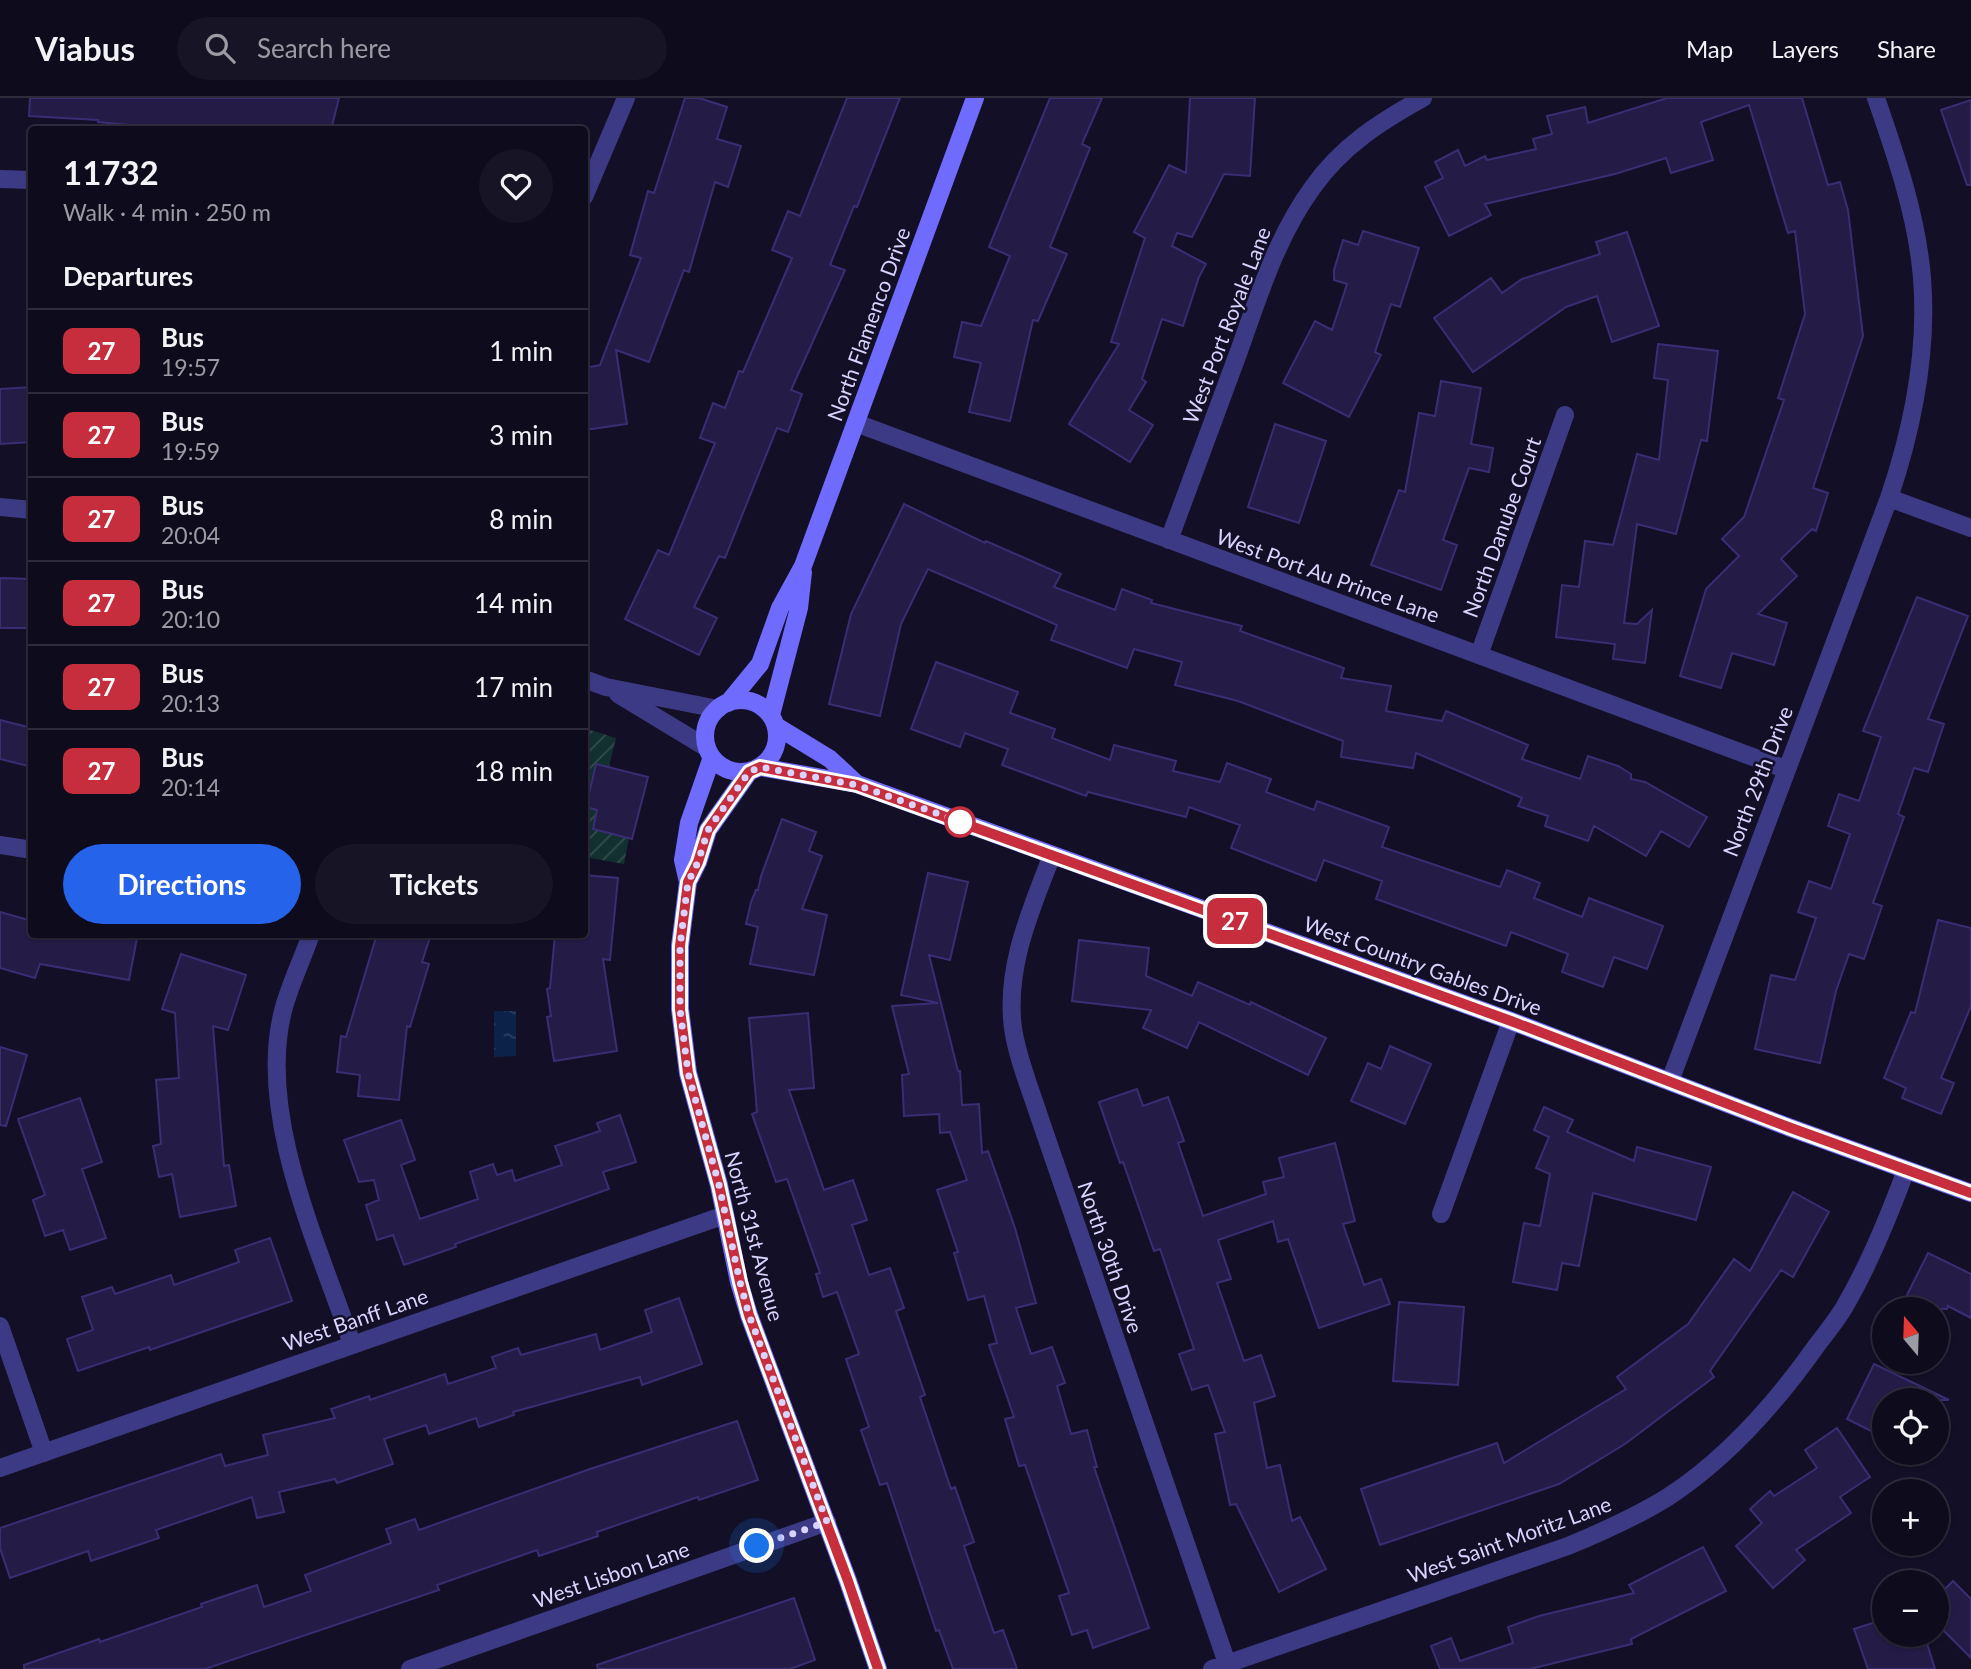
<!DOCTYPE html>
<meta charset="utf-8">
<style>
:root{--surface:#0e0b1c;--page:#171425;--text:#f1f3f6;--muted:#9b9ba3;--line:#2e2b3b;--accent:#2563eb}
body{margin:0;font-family:Lato,sans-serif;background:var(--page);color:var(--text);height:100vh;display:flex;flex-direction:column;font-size:26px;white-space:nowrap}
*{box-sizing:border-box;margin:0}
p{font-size:23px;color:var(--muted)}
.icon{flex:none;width:38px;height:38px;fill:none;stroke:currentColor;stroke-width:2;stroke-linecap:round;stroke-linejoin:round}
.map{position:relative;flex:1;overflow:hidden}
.drawer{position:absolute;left:28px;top:28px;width:560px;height:812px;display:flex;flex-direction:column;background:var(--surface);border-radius:7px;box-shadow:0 2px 5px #0004,0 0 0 2px var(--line)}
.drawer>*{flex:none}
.badge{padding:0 14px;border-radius:10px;font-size:24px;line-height:46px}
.needle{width:46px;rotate:341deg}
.tools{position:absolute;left:1872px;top:1199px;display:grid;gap:14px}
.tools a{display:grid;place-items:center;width:77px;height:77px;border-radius:50%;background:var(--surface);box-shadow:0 2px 5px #0004,0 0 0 2px var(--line);font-size:35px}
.you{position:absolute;width:35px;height:35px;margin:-18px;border:5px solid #fff;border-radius:50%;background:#1a73e8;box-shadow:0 0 0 10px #1a73e833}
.map>.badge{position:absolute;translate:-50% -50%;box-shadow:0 0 0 4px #fff}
h2{padding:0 35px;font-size:26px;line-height:63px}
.round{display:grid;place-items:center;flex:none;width:74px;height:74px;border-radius:37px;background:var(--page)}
.head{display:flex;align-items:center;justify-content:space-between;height:119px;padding:0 35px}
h1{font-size:33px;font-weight:700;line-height:52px}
.button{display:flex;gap:14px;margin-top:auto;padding:14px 35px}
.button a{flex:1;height:80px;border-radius:42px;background:var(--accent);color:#fff;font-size:28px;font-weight:700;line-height:80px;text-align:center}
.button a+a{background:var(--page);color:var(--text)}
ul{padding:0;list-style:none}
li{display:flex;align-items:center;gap:21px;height:84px;padding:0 35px;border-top:2px solid var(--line)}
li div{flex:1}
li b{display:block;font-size:26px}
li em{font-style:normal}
li .badge{min-width:77px;font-weight:700;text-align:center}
header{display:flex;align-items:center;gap:42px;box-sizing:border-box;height:98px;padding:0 35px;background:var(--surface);border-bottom:2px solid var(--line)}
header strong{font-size:33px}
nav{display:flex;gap:38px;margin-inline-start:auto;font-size:24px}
.search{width:490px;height:63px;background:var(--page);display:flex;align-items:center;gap:18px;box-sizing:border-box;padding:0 24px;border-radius:38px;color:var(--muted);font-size:26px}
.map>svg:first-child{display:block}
.garden{fill:url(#garden-furrows)}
.water{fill:url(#water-ripples)}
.building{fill:#241b47;stroke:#3b2d73;stroke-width:2}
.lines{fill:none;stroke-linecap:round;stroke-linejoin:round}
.street{stroke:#3d3a85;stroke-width:18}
.secondary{stroke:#6f6bff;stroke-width:18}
.line-casing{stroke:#fff;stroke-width:16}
.line{stroke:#c62d3d;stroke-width:10}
.walk{stroke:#d9d4ff;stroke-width:7;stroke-dasharray:0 12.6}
.stop-dot{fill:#fff;stroke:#c62d3d;stroke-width:3.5}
.labels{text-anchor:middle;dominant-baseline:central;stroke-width:5;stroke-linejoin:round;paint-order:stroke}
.street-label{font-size:21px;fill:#d9d4ff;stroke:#130f26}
</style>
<header>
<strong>Viabus</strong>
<div class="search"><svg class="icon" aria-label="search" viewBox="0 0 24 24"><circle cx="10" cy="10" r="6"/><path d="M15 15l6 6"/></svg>Search here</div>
<nav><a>Map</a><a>Layers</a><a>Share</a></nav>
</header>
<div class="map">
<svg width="1971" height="1571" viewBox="0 0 1971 1571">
<defs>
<pattern id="garden-furrows" width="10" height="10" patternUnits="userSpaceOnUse" patternTransform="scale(1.75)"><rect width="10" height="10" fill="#12302f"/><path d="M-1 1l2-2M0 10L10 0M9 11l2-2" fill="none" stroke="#344d4e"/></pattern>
<pattern id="water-ripples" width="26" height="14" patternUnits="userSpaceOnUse" patternTransform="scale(1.75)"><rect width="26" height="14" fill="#0c2248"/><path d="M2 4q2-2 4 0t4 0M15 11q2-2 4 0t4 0" fill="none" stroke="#2f4163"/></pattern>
</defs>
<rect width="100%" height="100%" fill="#130f26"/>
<!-- garden -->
<path class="garden" d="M584 630 616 640 609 669 596 666 586 709 597 712 593 731 629 740 624 766 585 759Z"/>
<!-- water -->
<path class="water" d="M494 913H516V958L494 959Z"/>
<!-- building -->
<path class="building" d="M30 0H339L331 32H182L98 24V22L29 18Z
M685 0H699L727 9 717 41 741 48 728 89 715 84 689 174 684 172 649 264 616 252 627 326 584 332V270L600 267 641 160 630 157 648 93 654 95Z
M847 0H900L857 109 854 108 830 167 845 172 791 292 802 296 788 334 777 330 725 460 719 458 694 509 717 520 699 557 625 521 658 452 669 457 715 345 700 340 713 305 725 310 739 273 743 274 792 160 772 152 788 113 800 118Z
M1050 0H1102L1082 46 1090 50 1050 149 1067 156 1038 223 1033 222 1010 323 969 314 981 265 954 259 962 224 981 228 1010 158 989 149Z
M1190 0H1255L1250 78 1224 76 1192 139 1177 135 1172 148 1206 166 1199 179 1183 228 1162 221 1142 281 1146 284 1129 312 1153 327 1130 364 1069 326 1119 246 1111 244 1145 140 1134 134 1169 67 1186 75Z
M1667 0H1802L1828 87 1840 84 1848 112 1863 238 1813 390 1828 395 1816 433 1812 431 1781 461 1797 478 1758 516 1787 525 1774 567 1732 555 1721 590 1680 578 1706 491 1739 458 1722 441 1744 419 1784 302 1778 300 1805 216 1795 133 1788 135 1749 7 1701 24 1713 62 1671 75 1666 60 1615 76 1485 106 1491 117 1449 138 1425 89 1443 80 1435 64 1458 52 1465 68 1485 58 1487 62 1536 51 1533 41 1552 36 1547 18 1585 9 1588 25Z
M1971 2V87H1967L1941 12Z
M1363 133 1419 150 1400 209 1391 206 1375 254 1381 257 1349 319 1283 285 1315 223 1332 232 1347 186 1334 182V172L1343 142 1358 147Z
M1627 134 1659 228 1612 244 1597 198 1566 209 1473 274 1434 220 1491 180 1502 195 1522 181 1600 156 1596 144Z
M1658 246 1718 253 1707 343 1701 342 1676 436 1637 426 1624 525 1637 526 1652 512 1645 565 1613 561 1615 546 1556 539 1562 487 1579 489 1585 443 1613 447 1637 356 1659 362 1668 282 1654 280Z
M1441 283 1481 290 1471 346 1493 350 1489 374 1469 370 1443 442 1457 447 1441 492 1371 467 1399 392 1405 394 1419 315 1435 318Z
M32 289V344L0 346V291Z
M1275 326 1326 343 1299 425 1248 409Z
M904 406 985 445 986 443 1061 476 1054 489 1115 512 1122 491 1152 502 1151 505 1242 528 1240 533 1344 570 1341 580 1391 588 1386 613 1442 623 1446 613 1528 647 1522 661 1580 681 1588 658 1618 668 1631 676V681L1645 684 1707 719 1689 749 1661 733 1646 758 1594 728 1588 743 1545 728 1548 718 1518 708 1522 700 1416 655 1413 670 1341 659 1343 643 1238 603 1175 587 1182 564 1134 551 1127 570 1051 542 1057 527 928 471 901 526 880 618 829 606 851 516Z
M0 480 32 481V530H0Z
M1917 499 1968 518 1928 621 1944 626 1928 674 1914 670 1898 716 1904 719 1873 805 1882 808 1864 861 1849 856 1836 893 1820 965 1755 951 1771 877 1795 882 1816 820 1798 814 1809 783 1831 791 1850 736 1828 728 1839 696 1859 703 1881 639 1863 633Z
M936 564 1018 594 1010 615 1055 631 1052 640 1110 662 1114 647 1176 663 1173 673 1220 684 1227 665 1271 681 1266 694 1314 712 1317 703 1389 729 1382 749 1500 789 1507 772 1540 785 1534 800 1582 819 1589 800 1663 828 1647 871 1614 859 1603 889 1562 874 1568 856 1511 834 1506 848 1376 801 1382 783 1324 762 1316 783 1231 750 1240 727 1189 709 1186 719 1088 694 1086 698 1002 667 1008 651 965 635 960 649 911 631Z
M0 622 32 630V669L0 661Z
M596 666 648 679 632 741 593 731 597 712 586 709Z
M782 721 816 734 809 753 822 758 802 811 827 817 814 877 750 866 758 829 746 826 751 804 756 792H758L761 778Z
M928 775 968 784 950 862 929 857 958 973H960L962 1007 979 1006 982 1055 988 1053 1015 1130 1036 1205 1016 1210 1031 1256 1052 1249 1065 1285 1057 1288 1071 1336 1087 1332 1097 1369H1094L1149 1530 1093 1550 1087 1532 1072 1537 1059 1498 1069 1495 1025 1367 1019 1368 1005 1321 1014 1319 989 1247 997 1245 984 1198 968 1202 954 1155 958 1154 937 1092 967 1082 950 1034 940 1035 939 1016 904 1018 902 977 909 976 892 908 938 905 901 897Z
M584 777 618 780 610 862 603 861 617 953 554 963 547 919 551 918 547 891 550 890 555 836H584Z
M0 814 32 823V836H118L137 840 129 882 40 866 35 880 0 870Z
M1938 822 1971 830V908L1941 980 1954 985 1941 1016 1902 1000 1906 990 1884 980 1911 914 1915 915Z
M377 836H431L422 864 429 866 410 929 407 928 399 1002 358 998 360 977 337 974 341 938 346 939Z
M1079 842 1149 850 1146 878 1192 898 1198 884 1250 907 1251 904 1326 940 1308 977 1199 924 1187 950 1143 930 1151 912 1072 903Z
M181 856 246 877 228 932 213 928 224 1068 229 1067 236 1108 180 1119 172 1076 159 1079 153 1048 161 1046 156 982 179 980 175 915 162 911Z
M808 915 814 990 789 992 824 1092 853 1082 867 1122 852 1127 869 1177 890 1170 904 1210 896 1213 925 1297 920 1299 951 1391 955 1389 974 1444 964 1448 994 1535 1003 1532 1017 1571H953L939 1532 936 1533 887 1385 880 1387 861 1332 869 1329 846 1261 859 1256 837 1194 823 1199 816 1176 820 1175 787 1081 776 1084 752 1016 757 1014 749 920Z
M1390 948 1431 966 1405 1026 1351 1003 1368 965 1381 971Z
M0 949 27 957 6 1028 0 1027Z
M1137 991 1143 1008 1168 999 1184 1043 1178 1045 1203 1118 1266 1096 1263 1084 1284 1079 1279 1060 1335 1045 1355 1123 1343 1126 1364 1187 1381 1181 1390 1206 1319 1230 1288 1141 1278 1144 1273 1123 1218 1142 1231 1181 1217 1185 1244 1263 1261 1257 1275 1298 1254 1305 1267 1370 1280 1367 1292 1423 1300 1419 1326 1471 1279 1494 1236 1406 1230 1407 1215 1336 1225 1334 1208 1287 1192 1292 1179 1256 1194 1251 1160 1151 1154 1153 1123 1064 1120 1065 1099 1004Z
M80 1000 102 1064 82 1071 106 1140 70 1152 63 1132 45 1138 33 1102 45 1097 18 1021Z
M1544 1009 1573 1022 1567 1034 1634 1063 1637 1049 1711 1069 1696 1122 1593 1095 1579 1168 1562 1165 1557 1192 1513 1184 1524 1125 1540 1128 1550 1076 1536 1070 1549 1039 1534 1032Z
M620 1017 636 1064 603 1074 609 1091 455 1146 456 1149 404 1167 393 1137 377 1142 366 1107 379 1102 374 1082 359 1084 344 1042 401 1022 415 1062 401 1067 420 1121 478 1101 470 1074 493 1066 497 1077 512 1072 515 1083 562 1067 555 1048 600 1033 597 1025Z
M1793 1094 1829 1114 1793 1179 1781 1172 1710 1273 1714 1279 1625 1346 1559 1386 1380 1447 1361 1391 1497 1345 1504 1365 1626 1291 1617 1279 1688 1226 1734 1161 1750 1173Z
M270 1140 292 1203 150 1252 149 1249 78 1273 67 1241 93 1232 82 1199 112 1189 115 1196 171 1177 174 1187 239 1164 235 1152Z
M1928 1155 1971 1176V1220L1948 1208 1947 1211H1900Z
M679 1200 702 1266 642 1287 640 1279 513 1314 514 1317 479 1329 476 1320 429 1336 426 1327 384 1341 393 1366 337 1385 335 1381 279 1394 284 1414 257 1420 252 1399 156 1432 159 1440 91 1463 88 1453 10 1480 0 1450V1430L221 1356 225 1368 268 1357 263 1337 335 1320 331 1311 369 1298 370 1302 445 1276 448 1286 496 1270 492 1259 518 1250 521 1257 596 1236 600 1252 652 1234 645 1212Z
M1399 1204 1464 1209 1458 1287 1393 1283Z
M1874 1266 1949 1302H1885V1340L1847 1321Z
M737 1323 758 1382 699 1402 698 1399 597 1434 598 1438 539 1458 537 1452 437 1487 439 1492 205 1571H24V1567L99 1541 100 1544 202 1509 201 1506 257 1487 264 1509 311 1493 305 1477 391 1445 386 1431 415 1421 419 1432 590 1371Z
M1837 1330 1870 1379 1840 1399 1851 1415 1796 1452 1805 1462 1773 1490 1736 1448 1762 1425 1750 1411 1770 1393 1774 1398 1817 1370 1805 1352Z
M1703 1449 1726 1493 1631 1541 1632 1546 1530 1571H1440L1431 1548 1451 1540 1460 1563 1513 1545 1508 1529 1539 1518 1634 1495 1629 1487Z
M1953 1483 1971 1501V1560L1937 1526V1503L1939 1502 1937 1499Z
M794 1500 815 1562 790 1571H598L597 1567Z
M1885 1521V1536H1924L1935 1571H1868L1854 1531Z"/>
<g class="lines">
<!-- street -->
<path class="street" d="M0 81 32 82
M584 99 626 0
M856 325 1785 671
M1889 400 1971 430
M0 409 32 412
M1169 442C1192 379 1216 316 1239 253 1259 197 1277 138 1313 89 1342 48 1380 24 1423 0
M1479 557 1565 317
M584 581 606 589 718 611
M618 596 707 650
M0 747 32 752
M1052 757C1031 812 1005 869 1013 930 1017 959 1030 990 1039 1018L1229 1571
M311 836C302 863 288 890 282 917 258 1020 319 1149 352 1246
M1670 983 1889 400C1913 329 1928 255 1922 180 1917 118 1896 58 1876 0
M1441 1116 1511 923
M0 1228 44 1355
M0 1370 725 1117
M410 1571 827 1424
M1212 1571 1568 1448C1602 1434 1636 1419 1668 1399 1728 1360 1776 1305 1817 1247 1826 1235 1837 1222 1845 1208 1870 1165 1889 1118 1906 1072"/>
<!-- secondary -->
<path class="secondary" d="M705 638a36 36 0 1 1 72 0a36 36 0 1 1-72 0Z
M728 605 760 566 780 510 803 468 975 0
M771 617 799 510 803 474
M776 628 830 661 857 686
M712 659 689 725 683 762 688 784 680 848V911L688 975 719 1087 739 1184 749 1217 848 1483 878 1571
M760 669 857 686 1511 923 1791 1030 1971 1095
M688 784 698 764 708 732 749 674"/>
</g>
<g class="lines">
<defs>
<path id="line" d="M878 1571 848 1483 749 1217 740 1184 719 1087 688 975 680 911V848L688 784 698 764 708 732 749 674 760 669 857 687 1511 923 1791 1030 1971 1095"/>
</defs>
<!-- line casing -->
<use href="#line" class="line-casing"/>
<!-- line -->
<use href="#line" class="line"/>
<!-- walk -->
<path class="walk" d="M757 1448 827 1424 749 1217 740 1184 719 1087 688 975 680 911V848L688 784 698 764 708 732 749 674 760 669 857 687 964 725 960 724"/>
</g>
<!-- markers -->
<circle class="stop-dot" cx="960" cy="724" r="14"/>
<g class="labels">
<!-- street labels -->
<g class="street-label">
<text transform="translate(868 226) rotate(-70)">North Flamenco Drive</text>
<text transform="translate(1226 227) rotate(-69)">West Port Royale Lane</text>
<text transform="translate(1501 429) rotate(-70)">North Danube Court</text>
<text transform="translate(1328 477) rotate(20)">West Port Au Prince Lane</text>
<text transform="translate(1757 683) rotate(-69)">North 29th Drive</text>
<text transform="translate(1423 867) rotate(20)">West Country Gables Drive</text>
<text transform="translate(755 1138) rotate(75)">North 31st Avenue</text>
<text transform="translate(1111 1159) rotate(71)">North 30th Drive</text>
<text transform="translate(355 1221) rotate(-19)">West Banff Lane</text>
<text transform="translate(1509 1441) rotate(-20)">West Saint Moritz Lane</text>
<text transform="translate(611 1476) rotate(-19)">West Lisbon Lane</text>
</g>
</g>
</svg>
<div class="tools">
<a><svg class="needle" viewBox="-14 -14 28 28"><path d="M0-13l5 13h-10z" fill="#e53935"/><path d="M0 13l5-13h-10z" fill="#9b9ba3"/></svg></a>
<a><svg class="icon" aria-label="locate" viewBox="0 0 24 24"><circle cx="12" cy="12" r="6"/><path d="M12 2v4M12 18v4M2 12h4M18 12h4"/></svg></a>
<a>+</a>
<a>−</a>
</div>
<div class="you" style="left:757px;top:1448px"></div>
<b class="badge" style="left:1235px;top:823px;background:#c62d3d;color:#fff">27</b>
<section class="drawer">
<div class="head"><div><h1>11732</h1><p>Walk · 4 min · 250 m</p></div><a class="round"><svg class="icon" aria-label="heart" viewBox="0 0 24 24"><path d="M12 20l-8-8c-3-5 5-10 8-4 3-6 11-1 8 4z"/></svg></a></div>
<h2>Departures</h2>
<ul>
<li><span class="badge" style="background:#c62d3d;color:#fff">27</span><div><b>Bus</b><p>19:57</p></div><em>1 min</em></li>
<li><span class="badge" style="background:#c62d3d;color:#fff">27</span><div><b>Bus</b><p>19:59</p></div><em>3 min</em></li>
<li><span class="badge" style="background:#c62d3d;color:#fff">27</span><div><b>Bus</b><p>20:04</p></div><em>8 min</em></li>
<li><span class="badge" style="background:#c62d3d;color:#fff">27</span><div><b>Bus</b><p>20:10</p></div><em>14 min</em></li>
<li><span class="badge" style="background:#c62d3d;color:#fff">27</span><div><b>Bus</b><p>20:13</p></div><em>17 min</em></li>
<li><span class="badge" style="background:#c62d3d;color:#fff">27</span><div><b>Bus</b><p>20:14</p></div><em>18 min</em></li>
</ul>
<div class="button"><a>Directions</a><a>Tickets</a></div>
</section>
</div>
